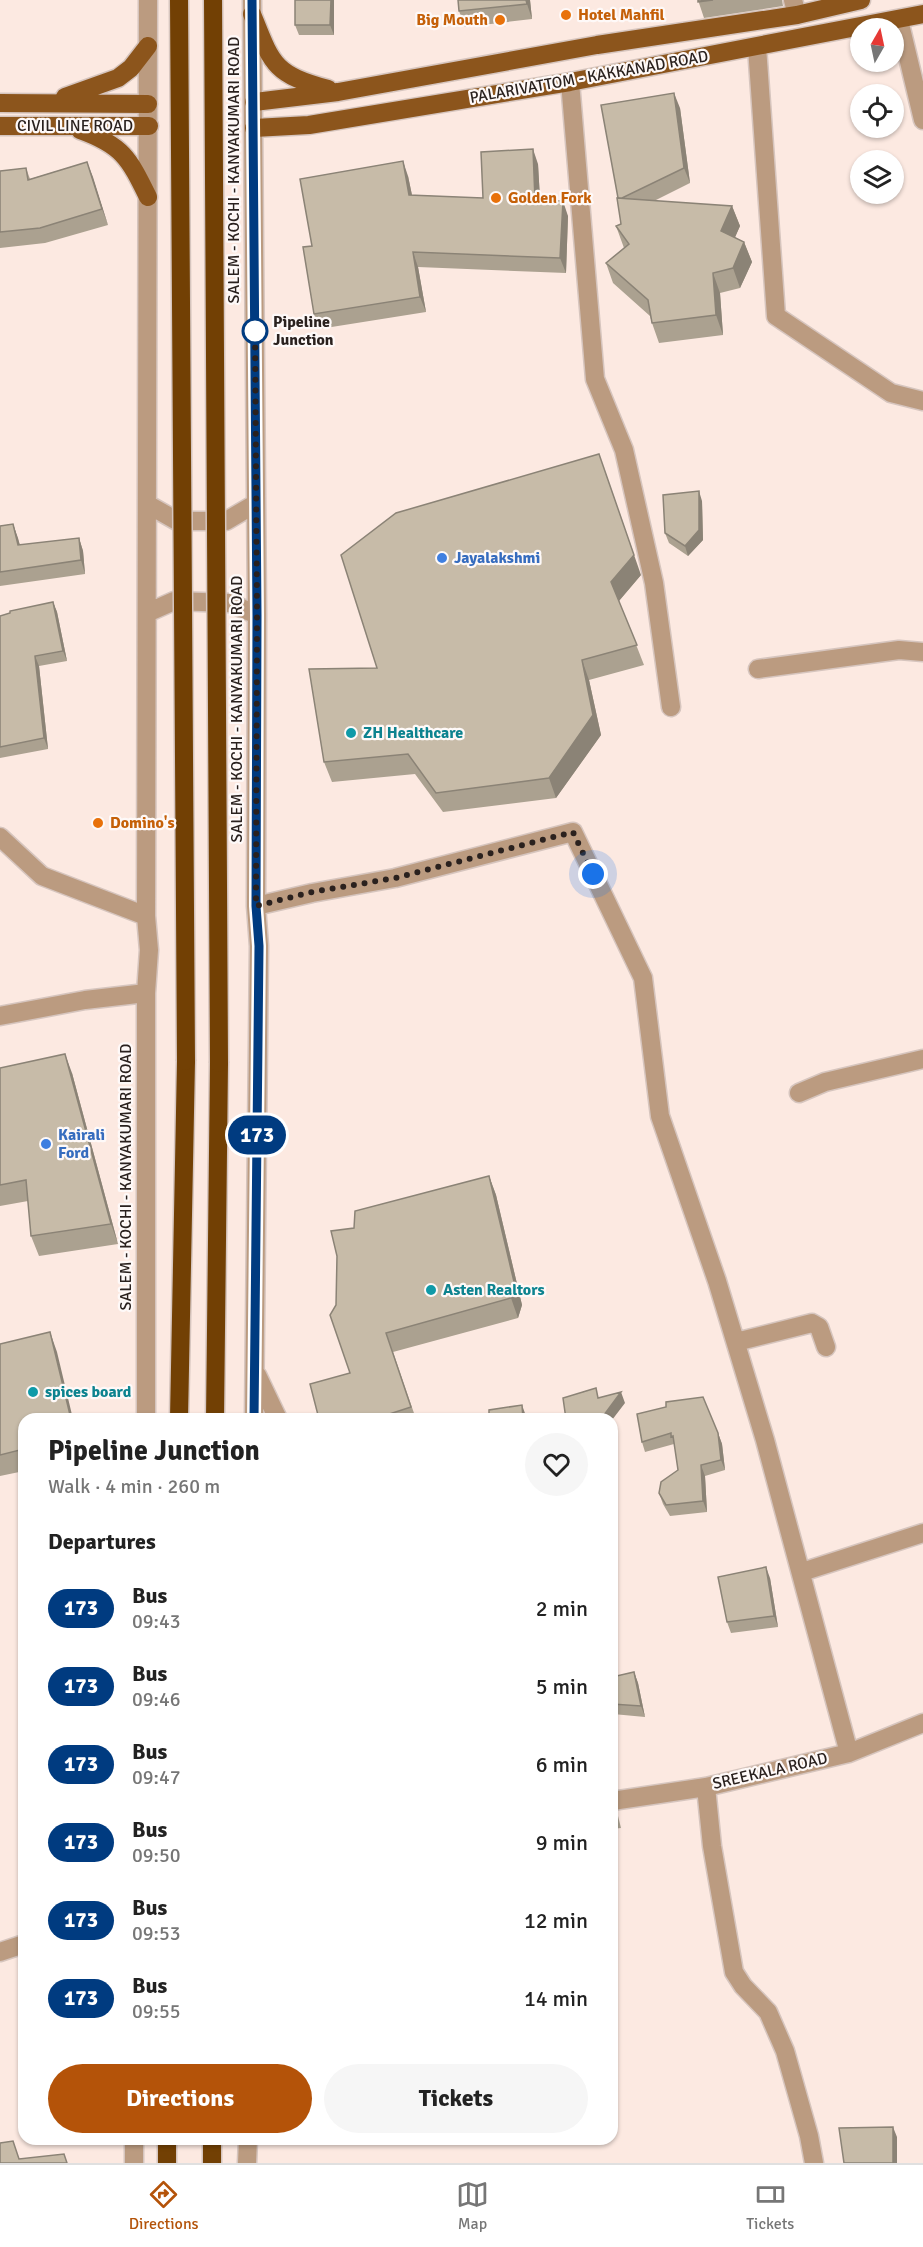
<!DOCTYPE html>
<meta charset="utf-8">
<style>
:root{--surface:#fff;--page:#f6f6f6;--text:#222;--muted:#767676;--line:#e0e0e0;--accent:#b45309}
body{margin:0;font-family:Signika,sans-serif;background:var(--page);color:var(--text);height:100vh;display:flex;flex-direction:column;font-size:22px;white-space:nowrap}
*{box-sizing:border-box;margin:0}
p{font-size:20px;color:var(--muted)}
.icon{flex:none;width:33px;height:33px;fill:none;stroke:currentColor;stroke-width:2;stroke-linecap:round;stroke-linejoin:round}
.map{position:relative;flex:1;overflow:hidden}
.details{position:absolute;left:18px;top:1413px;width:600px;height:732px;display:flex;flex-direction:column;background:var(--surface);border-radius:18px;box-shadow:0 2px 4px #0004}
.details>*{flex:none}
.badge{padding:0 12px;border-radius:20px;font-size:21px;line-height:39px}
.needle{width:39px;rotate:9deg}
.fabs{position:absolute;left:850px;top:18px;display:grid;gap:12px}
.fabs a{display:grid;place-items:center;width:54px;height:54px;border-radius:50%;background:var(--surface);box-shadow:0 2px 4px #0004;font-size:30px}
.you{position:absolute;width:30px;height:30px;margin:-15px;border:4px solid #fff;border-radius:50%;background:#1a73e8;box-shadow:0 0 0 9px #1a73e833}
.map>.badge{position:absolute;translate:-50% -50%;box-shadow:0 0 0 3px #fff}
h2{padding:0 30px;font-size:22px;line-height:54px}
.round{display:grid;place-items:center;flex:none;width:63px;height:63px;border-radius:32px;background:var(--page)}
.overview{display:flex;align-items:center;justify-content:space-between;height:102px;padding:0 30px}
h1{font-size:28px;font-weight:700;line-height:45px}
.cta{display:flex;gap:12px;margin-top:auto;padding:12px 30px}
.cta a{flex:1;height:69px;border-radius:36px;background:var(--accent);color:#fff;font-size:24px;font-weight:700;line-height:69px;text-align:center}
.cta a+a{background:var(--page);color:var(--text)}
ul{padding:0;list-style:none}
li{display:flex;align-items:center;gap:18px;height:78px;padding:0 30px}
li div{flex:1}
li b{display:block;font-size:22px}
li em{font-style:normal}
li .badge{min-width:66px;font-weight:700;text-align:center}
.dock{display:flex;justify-content:space-around;align-items:center;height:84px;border-top:2px solid var(--line);background:var(--surface);font-size:16px;color:var(--muted)}
.dock a{display:grid;justify-items:center;gap:3px}
.dock .on{color:var(--accent)}
.map>svg:first-child{display:block}
.lines{fill:none;stroke-linecap:round;stroke-linejoin:round}
.minor-casing{stroke:#d6c5be;stroke-width:21}
.major-casing{stroke:#d6c5be;stroke-width:21}
.highway-casing{stroke:#d6c5be;stroke-width:21}
.minor{stroke:#bb9b80;stroke-width:18}
.major{stroke:#8c551c;stroke-width:18}
.highway{stroke:#724004;stroke-width:18}
.highway-bridge-casing{stroke:#d6c5be;stroke-width:21;stroke-linecap:butt}
.highway-bridge{stroke:#724004;stroke-width:18}
.wall{fill:#aba190}
.shaded-wall{fill:#8b8376}
.building{fill:#c7bba8;stroke:#8b8376;stroke-width:1.5}
.line-casing{stroke:#fff;stroke-width:14}
.line{stroke:#003b80;stroke-width:9}
.walk{stroke:#2a211e;stroke-width:6;stroke-dasharray:0 10.8}
.food-dot{fill:#e8710a;stroke:#fef9f8;stroke-width:2}
.stop-dot{fill:#fff;stroke:#003b80;stroke-width:3}
.shop-dot{fill:#3f7fe0;stroke:#fef9f8;stroke-width:2}
.culture-dot{fill:#0f9aa8;stroke:#fef9f8;stroke-width:2}
.labels{text-anchor:middle;dominant-baseline:central;stroke-width:4.5;stroke-linejoin:round;paint-order:stroke}
.food-label{font-size:16px;font-weight:bold;fill:#c56008;stroke:#fef9f8;text-anchor:start}
.street-label{font-size:16px;fill:#2a211e;stroke:#fef9f8}
.stop-label{font-size:16px;font-weight:bold;fill:#2a211e;stroke:#fef9f8;text-anchor:start}
.shop-label{font-size:16px;font-weight:bold;fill:#366cbe;stroke:#fef9f8;text-anchor:start}
.culture-label{font-size:16px;font-weight:bold;fill:#0d838f;stroke:#fef9f8;text-anchor:start}
</style>
<div class="map">
<svg width="923" height="2163" viewBox="0 0 923 2163">
<rect width="100%" height="100%" fill="#fce9e1"/>
<g class="lines">
<defs>
<path id="minor" d="M252 0 257 615 256 906 259 946 254 1419
M793 0 797 15
M899 20 923 120
M757 47 776 316 891 393 923 401
M570 82 595 379 624 450 654 583 671 707
M147 504 177 521H226L255 504
M147 613 174 601 230 603 257 615
M758 669 899 650 923 652
M0 837 42 876 146 916
M256 906 312 893 395 878 573 832 643 978 660 1116 717 1281 765 1440 849 1753
M0 1016 85 1000 146 993
M799 1093 825 1082 923 1059
M736 1342 812 1323 819 1327 826 1347
M257 1375 278 1419
M146 1419V993L149 950 146 916 148 0
M802 1572 923 1533
M706 1787 712 1846 734 1972 743 1986 768 2012 785 2051 809 2136 814 2163
M612 1801 706 1787 849 1753 923 1723
M0 1952 24 1944
M134 2139V2163
M247 2163 248 2139"/>
<path id="major" d="M252 14C272 64 273 74 328 89
M65 97 118 78 131 68 148 46
M254 102 338 92 597 45 797 15 861 0
M0 103 148 104
M0 126H149
M254 128 309 125 570 82 923 14
M80 130C122 145 129 158 148 197"/>
<path id="highway" d="M179 1419 186 1061
M215 1419 219 1063
M167 2139V2163
M212 2139V2163"/>
</defs>
<!-- minor casing -->
<use href="#minor" class="minor-casing"/>
<!-- major casing -->
<use href="#major" class="major-casing"/>
<!-- highway casing -->
<use href="#highway" class="highway-casing"/>
<!-- minor -->
<use href="#minor" class="minor"/>
<!-- major -->
<use href="#major" class="major"/>
<!-- highway -->
<use href="#highway" class="highway"/>
<defs>
<path id="highway-bridge" d="M179 0 186 1061
M213 0 219 1063"/>
</defs>
<!-- highway-bridge casing -->
<use href="#highway-bridge" class="highway-bridge-casing"/>
<!-- highway-bridge -->
<use href="#highway-bridge" class="highway-bridge"/>
</g>
<!-- wall -->
<path class="wall" d="M295 0H334V35H299L295 25Z
M530 0 532 19 465 27 459 11Z
M698 0H782L783 6 704 18Z
M680 108 690 183 654 201 732 206 740 226 735 237 744 242 752 262 740 288 720 293 723 335 659 343 652 323 650 316 613 283 606 263 624 248 616 226 621 224 617 198Z
M87 162 108 225 45 243 0 248V171L26 168 30 179Z
M538 164 540 200 568 216 566 273 418 267 426 312 319 329 314 314 312 246 408 176 412 195 483 198Z
M702 501 703 540 688 556 669 543 665 533Z
M13 524 20 545 79 538 83 551 85 574 0 586V526Z
M641 575 619 601 644 665 589 680 601 735 556 798 443 812 415 774 332 782 324 762 377 668Z
M53 602 57 612 67 661 39 666 48 749 0 758V616Z
M0 1068 72 1073 118 1244 39 1256 31 1236 28 1201 0 1206Z
M489 1176 496 1195 522 1305 518 1318 393 1352 416 1419H319L350 1373 336 1305 354 1228Z
M0 1344 57 1352 24 1419V1471L0 1476Z
M637 1414 718 1433 722 1444 725 1470 705 1476 707 1512 670 1516 663 1504 659 1493 678 1470 675 1446 674 1444 645 1452 642 1442Z
M770 1578 778 1627 731 1633 727 1622Z
M634 1672 638 1683 645 1717 613 1714 612 1710V1677Z
M612 1801 617 1812 621 1828 612 1829Z"/>
<!-- shaded-wall -->
<path class="shaded-wall" d="M331 0H334V35L330 25Z
M526 0H530L532 19 527 4Z
M674 93 680 108 690 183 684 168Z
M533 149 538 164 541 215 535 200Z
M403 161 408 176 415 210 409 195Z
M87 162 93 177 108 225 102 209Z
M563 201 568 216 566 273 560 258Z
M732 206 740 226 729 251 721 231Z
M744 242 752 262 740 288 733 268Z
M413 252 418 267 426 312 420 297Z
M713 273 720 293 723 335 716 315Z
M606 474 641 575 618 602 611 582Z
M699 491 702 501 703 540 688 556 685 546Z
M13 524 18 538 23 558 18 545Z
M79 538 83 551 85 574 81 560Z
M53 602 57 612 67 661 63 651Z
M35 656 39 666 48 749 44 738Z
M582 660 589 680 601 735 556 798 549 778Z
M65 1054 72 1073 118 1244 111 1224Z
M489 1176 496 1195 522 1305 518 1318 511 1298Z
M50 1332 57 1352 73 1419H71Z
M621 1392 625 1403 612 1420V1419H601Z
M522 1405 526 1416V1419H523Z
M718 1433 722 1444 725 1470 721 1460Z
M701 1465 705 1476 707 1512 703 1501Z
M766 1567 770 1578 778 1627 774 1616Z
M634 1672 638 1683 645 1717 641 1706Z
M893 2127 897 2137V2163H893Z"/>
<!-- building -->
<path class="building" d="M295 0H331L330 25H295Z
M458 0H526L527 4 459 11Z
M698 0H713L698 2Z
M674 93 684 168 622 198H618L601 105Z
M533 149 535 200 563 201 560 258 413 252 420 297 314 314 303 247 312 246 300 179 403 161 409 195 483 198 481 152Z
M87 162 102 209 40 228 0 232V171L26 168 28 180Z
M617 198 732 206 721 231 744 242 733 268 713 273 716 315 652 323 648 300 606 263 629 244 616 226 621 224Z
M599 454 634 555 611 582 637 645 582 660 593 715 549 778 436 793 408 754 324 762 309 669 377 668 341 555 396 513Z
M699 491V530L685 546 665 533 663 495Z
M13 524 18 545 79 538 81 560 0 572V526Z
M53 602 63 651 35 656 44 738 0 747V616L10 613V611Z
M65 1054 111 1224 31 1236 26 1180 0 1185V1068Z
M489 1176 515 1286 511 1298 386 1333 411 1407 374 1419H319L310 1384 350 1373 330 1315 336 1305 337 1256 331 1231 354 1228 355 1211Z
M50 1332 71 1419H24V1449L0 1455V1344Z
M596 1388 598 1398 621 1392 601 1419H566L563 1398Z
M703 1397 718 1433 721 1460 701 1465 703 1501 666 1505 659 1493 661 1482 678 1470 673 1436 671 1437V1433L642 1442 637 1414 666 1407V1402Z
M522 1405 523 1419H489V1410Z
M766 1567 774 1616 727 1622 718 1577Z
M634 1672 641 1706 612 1704V1677Z
M612 1801 617 1817 612 1818Z
M24 2019V2068H23Z
M893 2127V2163H844L839 2128Z
M13 2141 19 2159 64 2154 67 2163H0V2143Z"/>
<g class="lines">
<defs>
<path id="line" d="M252 0 257 615 256 906 259 946 254 1419"/>
</defs>
<!-- line casing -->
<use href="#line" class="line-casing"/>
<!-- line -->
<use href="#line" class="line"/>
<!-- walk -->
<path class="walk" d="M255 331V323L257 615 256 906 312 892 395 878 573 832 593 874"/>
</g>
<!-- markers -->
<g class="food-dot">
<circle cx="566" cy="15" r="6"/>
<circle cx="500" cy="20" r="6"/>
<circle cx="496" cy="198" r="6"/>
<circle cx="98" cy="823" r="6"/>
</g>
<circle class="stop-dot" cx="255" cy="331" r="12"/>
<g class="shop-dot">
<circle cx="442" cy="558" r="6"/>
<circle cx="46" cy="1144" r="6"/>
</g>
<g class="culture-dot">
<circle cx="351" cy="733" r="6"/>
<circle cx="431" cy="1290" r="6"/>
<circle cx="33" cy="1392" r="6"/>
</g>
<g class="labels">
<!-- food labels -->
<g class="food-label">
<text x="578" y="15">Hotel Mahfil</text>
<text x="488" y="20" text-anchor="end">Big Mouth</text>
<text x="508" y="198">Golden Fork</text>
<text x="110" y="823">Domino's</text>
</g>
<!-- street labels -->
<g class="street-label">
<text transform="translate(589 77) rotate(-10)">PALARIVATTOM - KAKKANAD ROAD</text>
<text x="75" y="126">CIVIL LINE ROAD</text>
<text transform="translate(234 170) rotate(-90)">SALEM - KOCHI - KANYAKUMARI ROAD</text>
<text transform="translate(237 709) rotate(-90)">SALEM - KOCHI - KANYAKUMARI ROAD</text>
<text transform="translate(126 1177) rotate(-90)">SALEM - KOCHI - KANYAKUMARI ROAD</text>
<text transform="translate(770 1771) rotate(-13)">SREEKALA ROAD</text>
</g>
<!-- stop labels -->
<g class="stop-label">
<text x="273" y="322">Pipeline<tspan x="273" dy="18">Junction</tspan></text>
</g>
<!-- shop labels -->
<g class="shop-label">
<text x="454" y="558">Jayalakshmi</text>
<text x="58" y="1135">Kairali<tspan x="58" dy="18">Ford</tspan></text>
</g>
<!-- culture labels -->
<g class="culture-label">
<text x="363" y="733">ZH Healthcare</text>
<text x="443" y="1290">Asten Realtors</text>
<text x="45" y="1392">spices board</text>
</g>
</g>
</svg>
<div class="fabs">
<a><svg class="needle" viewBox="-14 -14 28 28"><path d="M0-13l5 13h-10z" fill="#e53935"/><path d="M0 13l5-13h-10z" fill="#767676"/></svg></a>
<a><svg class="icon" aria-label="locate" viewBox="0 0 24 24"><circle cx="12" cy="12" r="6"/><path d="M12 2v4M12 18v4M2 12h4M18 12h4"/></svg></a>
<a><svg class="icon" aria-label="layers" viewBox="0 0 24 24"><path d="M12 4l9 5-9 5-9-5zM3 14l9 5 9-5"/></svg></a>
</div>
<div class="you" style="left:593px;top:874px"></div>
<b class="badge" style="left:257px;top:1135px;background:#003b80;color:#fff">173</b>
<section class="details">
<div class="overview"><div><h1>Pipeline Junction</h1><p>Walk · 4 min · 260 m</p></div><a class="round"><svg class="icon" aria-label="heart" viewBox="0 0 24 24"><path d="M12 20l-8-8c-3-5 5-10 8-4 3-6 11-1 8 4z"/></svg></a></div>
<h2>Departures</h2>
<ul>
<li><span class="badge" style="background:#003b80;color:#fff">173</span><div><b>Bus</b><p>09:43</p></div><em>2 min</em></li>
<li><span class="badge" style="background:#003b80;color:#fff">173</span><div><b>Bus</b><p>09:46</p></div><em>5 min</em></li>
<li><span class="badge" style="background:#003b80;color:#fff">173</span><div><b>Bus</b><p>09:47</p></div><em>6 min</em></li>
<li><span class="badge" style="background:#003b80;color:#fff">173</span><div><b>Bus</b><p>09:50</p></div><em>9 min</em></li>
<li><span class="badge" style="background:#003b80;color:#fff">173</span><div><b>Bus</b><p>09:53</p></div><em>12 min</em></li>
<li><span class="badge" style="background:#003b80;color:#fff">173</span><div><b>Bus</b><p>09:55</p></div><em>14 min</em></li>
</ul>
<div class="cta"><a>Directions</a><a>Tickets</a></div>
</section>
</div>
<nav class="dock">
<a class="on"><svg class="icon" aria-label="directions" viewBox="0 0 24 24"><path d="M12 3l9 9-9 9-9-9zM9 14v-3h6M13 9l2 2-2 2"/></svg>Directions</a>
<a><svg class="icon" aria-label="map" viewBox="0 0 24 24"><path d="M3 6l6-2 6 2 6-2v14l-6 2-6-2-6 2zM9 4v14M15 6v14"/></svg>Map</a>
<a><svg class="icon" aria-label="tickets" viewBox="0 0 24 24"><path d="M3 7h18v10H3zM15 7v10"/></svg>Tickets</a>
</nav>
